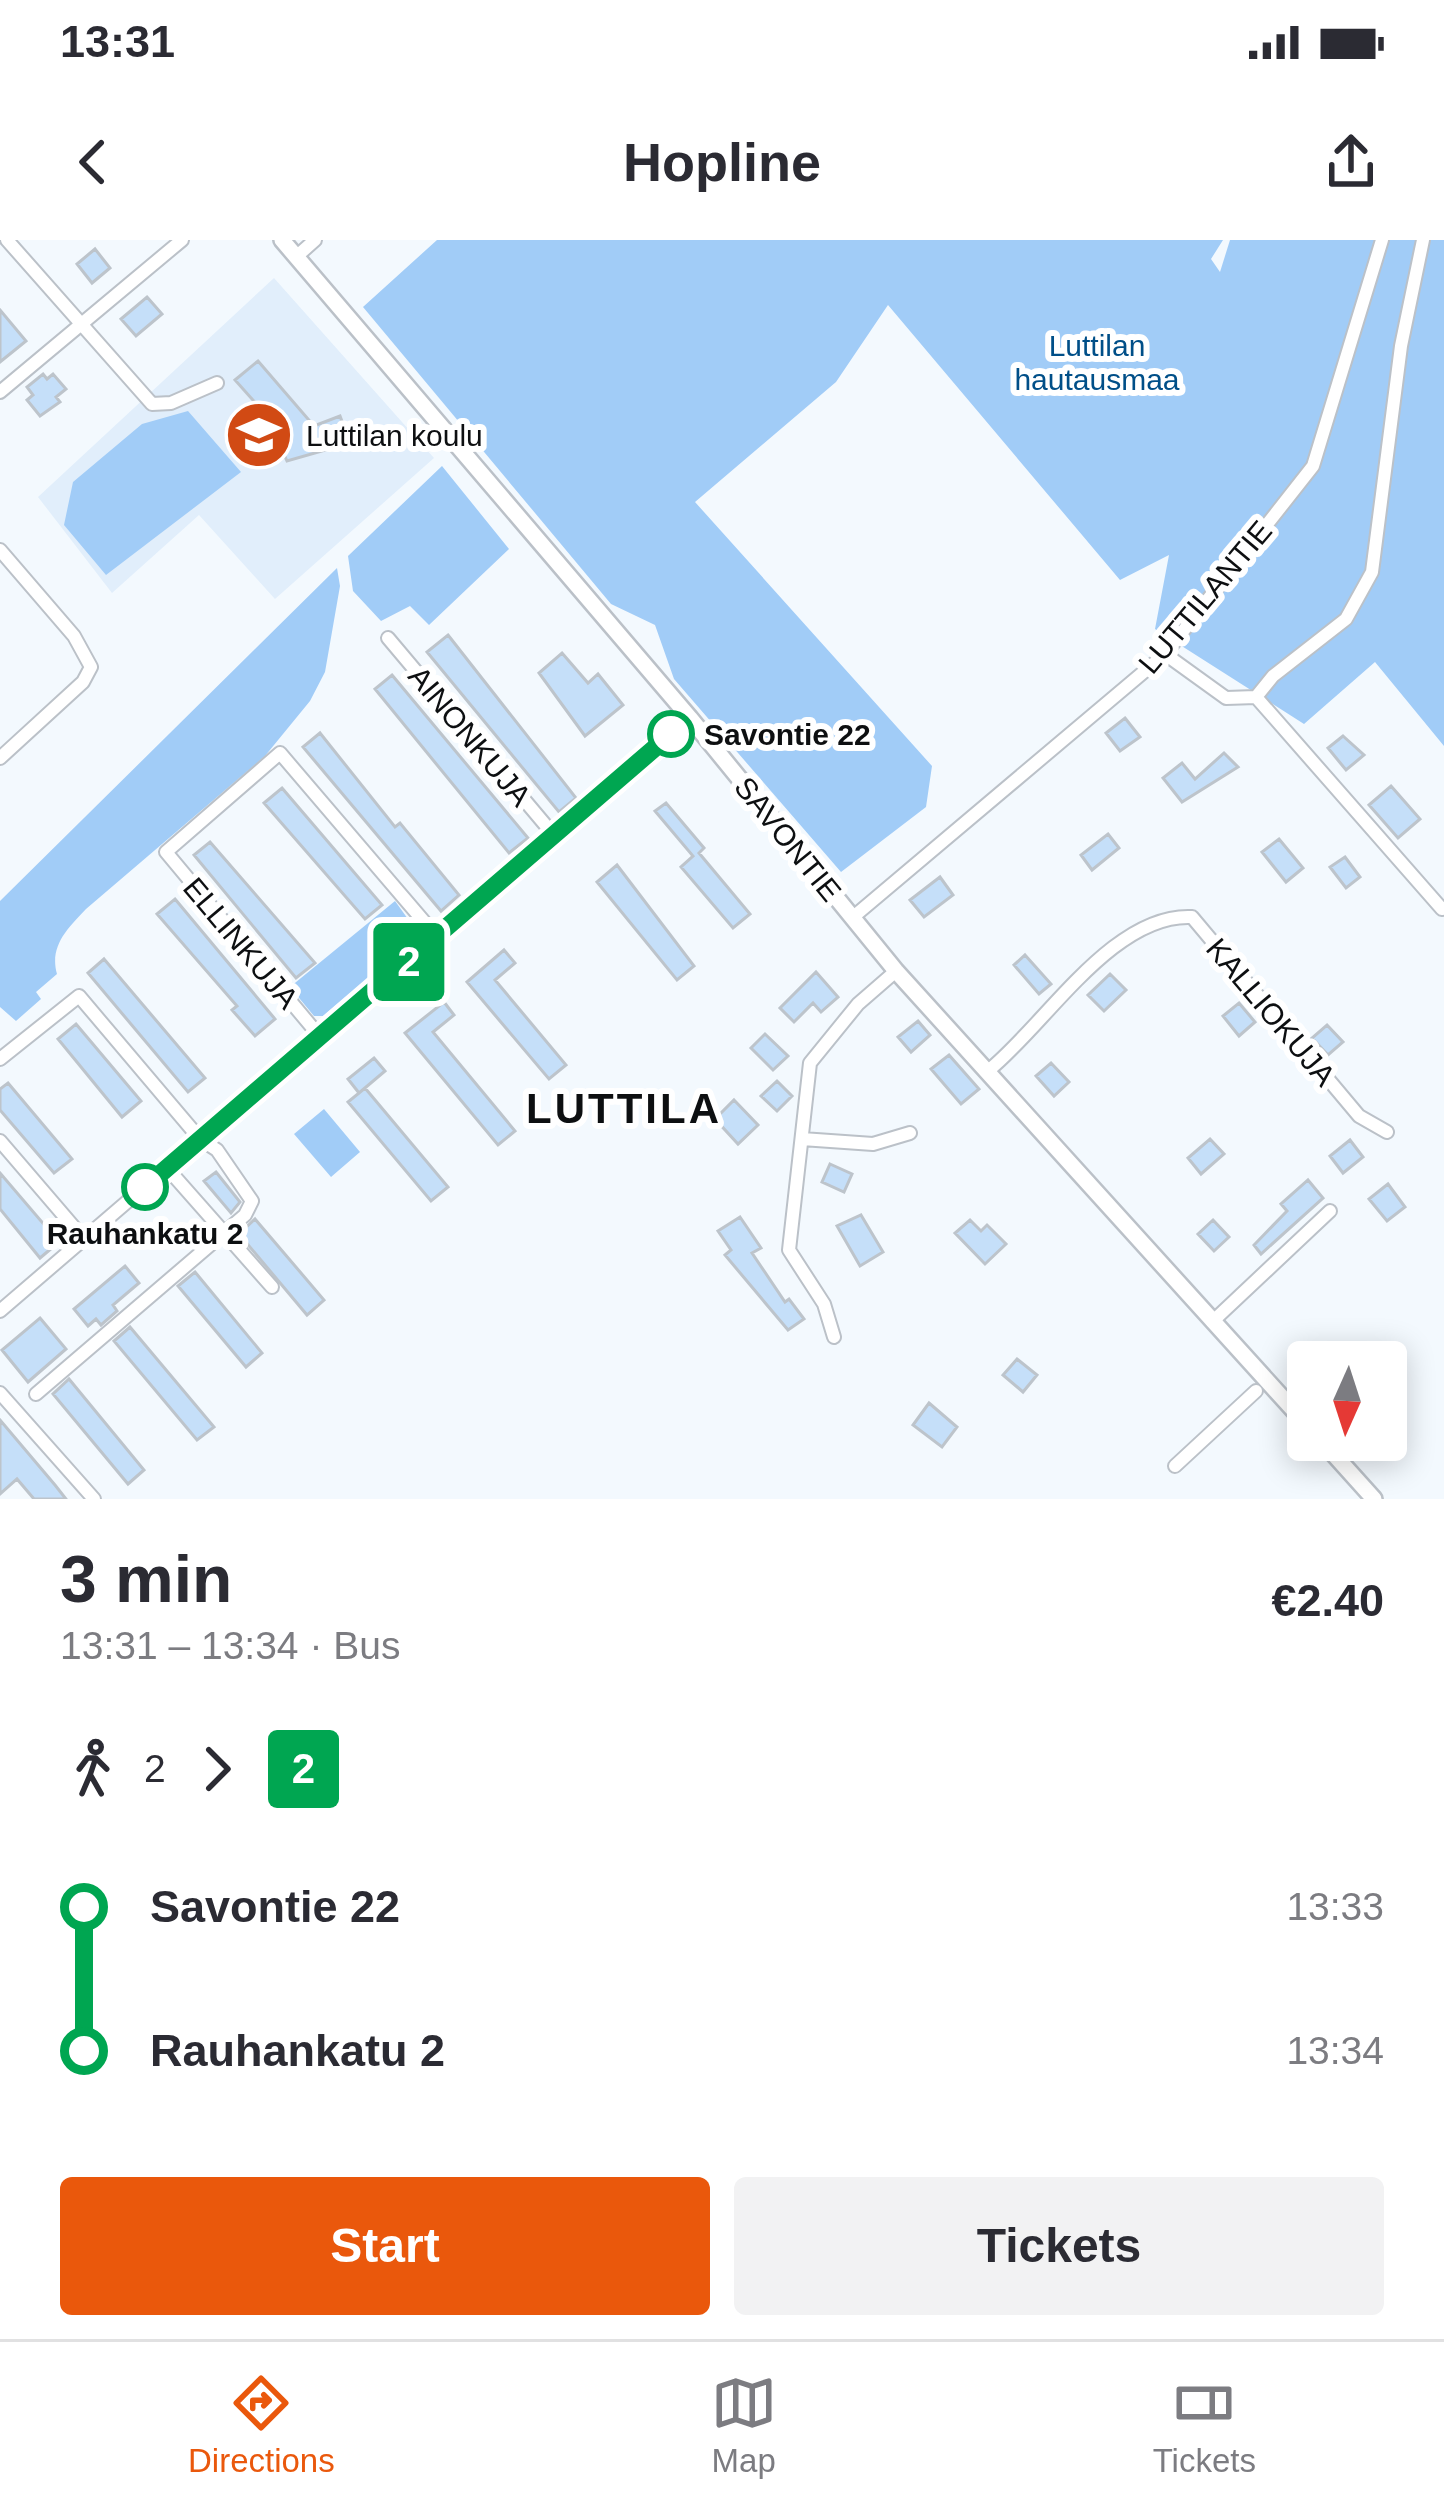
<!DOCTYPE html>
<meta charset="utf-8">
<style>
:root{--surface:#fff;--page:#f2f2f3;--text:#2b2b33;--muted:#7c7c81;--line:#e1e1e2;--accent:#ea580c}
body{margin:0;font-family:Helvetica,sans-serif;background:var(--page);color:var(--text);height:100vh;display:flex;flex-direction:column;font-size:45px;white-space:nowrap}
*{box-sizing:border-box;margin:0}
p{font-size:39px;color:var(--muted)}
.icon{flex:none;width:66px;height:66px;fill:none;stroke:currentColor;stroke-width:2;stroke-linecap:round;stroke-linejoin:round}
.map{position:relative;height:1259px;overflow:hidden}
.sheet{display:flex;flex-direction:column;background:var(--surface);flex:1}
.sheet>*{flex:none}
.badge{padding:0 24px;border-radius:9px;font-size:42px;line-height:78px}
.needle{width:78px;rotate:183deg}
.fabs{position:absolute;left:1287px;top:1101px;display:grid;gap:24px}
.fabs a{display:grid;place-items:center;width:120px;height:120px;border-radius:12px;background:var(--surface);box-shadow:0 6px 30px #0003;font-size:60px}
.map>.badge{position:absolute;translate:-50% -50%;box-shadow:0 0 0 6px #fff}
.legs{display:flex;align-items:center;gap:18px;height:132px;padding:0 60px;font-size:39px}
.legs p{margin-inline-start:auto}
.summary{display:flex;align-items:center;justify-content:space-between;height:204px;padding:0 60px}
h1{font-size:66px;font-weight:700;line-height:90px}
.primary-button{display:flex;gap:24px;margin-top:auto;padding:24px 60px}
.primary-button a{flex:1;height:138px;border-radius:12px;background:var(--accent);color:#fff;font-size:48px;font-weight:700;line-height:138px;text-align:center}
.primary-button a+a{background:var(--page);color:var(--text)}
ul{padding:0 60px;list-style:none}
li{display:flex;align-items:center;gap:42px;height:144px;font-size:45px}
li i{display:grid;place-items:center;width:18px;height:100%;margin:0 15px;background:currentColor}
li i::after{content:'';width:30px;height:30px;margin:-15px;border:9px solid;border-radius:50%;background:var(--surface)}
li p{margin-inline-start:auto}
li:first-child i{background:linear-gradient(#0000 50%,currentColor 0)}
li:last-child i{background:linear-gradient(currentColor 50%,#0000 0)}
.status{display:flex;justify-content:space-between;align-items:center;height:84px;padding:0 60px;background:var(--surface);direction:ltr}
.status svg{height:33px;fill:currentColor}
header{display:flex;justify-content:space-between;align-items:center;height:156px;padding:0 60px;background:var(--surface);font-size:54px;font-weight:700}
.tab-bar{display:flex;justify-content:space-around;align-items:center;height:168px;border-top:3px solid var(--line);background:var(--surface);font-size:33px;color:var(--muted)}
.tab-bar a{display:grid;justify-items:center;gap:6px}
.tab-bar .current{color:var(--accent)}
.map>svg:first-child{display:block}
.built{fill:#e1eefb}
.green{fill:#a1ccf7}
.building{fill:#c5dff9;stroke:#bdc4cb;stroke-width:3}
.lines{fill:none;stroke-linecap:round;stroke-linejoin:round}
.minor-casing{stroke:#bbc1c8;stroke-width:16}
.tertiary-casing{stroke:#bbc1c8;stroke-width:20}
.minor{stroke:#fff;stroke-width:12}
.tertiary{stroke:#fff;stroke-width:15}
.line-1-casing{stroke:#fff;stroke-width:27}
.line-1{stroke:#00a651;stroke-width:18}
.stop-1-dot{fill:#fff;stroke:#00a651;stroke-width:6}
.labels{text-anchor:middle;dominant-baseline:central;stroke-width:12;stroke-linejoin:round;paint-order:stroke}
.park-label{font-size:30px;fill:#004f88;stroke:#fff}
.poi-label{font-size:30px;fill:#0d0f11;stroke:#fff;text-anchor:start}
.street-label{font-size:30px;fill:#0d0f11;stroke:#fff}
.stop-label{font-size:30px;font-weight:bold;fill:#0d0f11;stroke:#fff;text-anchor:start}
.district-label{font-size:42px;font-weight:bold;letter-spacing:3px;fill:#0d0f11;stroke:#fff}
</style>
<div class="status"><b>13:31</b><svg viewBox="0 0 49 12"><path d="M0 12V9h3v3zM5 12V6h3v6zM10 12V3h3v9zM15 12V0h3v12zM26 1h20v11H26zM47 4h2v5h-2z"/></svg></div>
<header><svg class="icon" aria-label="back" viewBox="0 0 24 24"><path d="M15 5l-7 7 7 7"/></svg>Hopline<svg class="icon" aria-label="share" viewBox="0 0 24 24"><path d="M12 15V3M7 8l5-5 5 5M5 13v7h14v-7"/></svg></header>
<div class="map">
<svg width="1444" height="1259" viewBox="0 0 1444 1259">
<rect width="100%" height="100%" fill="#f3f9fe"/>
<!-- built -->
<path class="built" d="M274 38 434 218 275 359 199 275 112 353 38 257Z"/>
<!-- green -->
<path class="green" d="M437 0H1223L1211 19 1220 32 1230 0H1444V506L1375 422 1304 484 1155 389 1169 315 1120 340 888 65 836 142 695 262 932 526 926 567 841 632 674 439 655 385 611 364 363 67Z
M188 171 241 232 106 335 64 285 73 242 142 184Z
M442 226 509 309 429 385 410 366 381 381 353 351 348 316Z
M337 328 340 346 325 432 310 461 265 516 86 669C68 688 49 706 57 734L36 752 41 759 16 781 0 767V661Z
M395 661 413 686 414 700 323 776H314L290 747Z
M324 869 360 912 331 937 294 894Z"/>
<!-- building -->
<path class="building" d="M95 9 110 28 92 43 77 24Z
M147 57 162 74 136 96 121 79Z
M0 70 26 101 0 122Z
M258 121 314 186 340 176 350 203 287 221 278 201 287 198 235 140Z
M43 134 47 139 53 134 66 149 56 157 60 162 40 176 27 160 33 155 27 147Z
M448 395 576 558 559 572 427 412Z
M562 413 588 443 598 434 623 465 585 496 539 433Z
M392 435 528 598 509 613 375 449Z
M1125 478 1140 497 1120 511 1106 493Z
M320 493 395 587 400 583 459 655 441 671 303 507Z
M1343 496 1364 515 1346 530 1328 508Z
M1224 513 1238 527 1182 562 1163 538 1182 523 1195 539Z
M1391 546 1420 579 1398 598 1369 565Z
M282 548 382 665 365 679 264 563Z
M666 563 704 608 699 613 750 674 733 688 681 627 693 616 655 571Z
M1108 594 1119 608 1092 630 1081 615Z
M1279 599 1303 628 1286 642 1262 612Z
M210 602 315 723 296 738 194 615Z
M1345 617 1360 637 1346 648 1330 627Z
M617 625 694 726 677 740 597 642Z
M940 637 953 655 924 677 910 660Z
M175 659 275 779 255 796 232 770 237 766 157 674Z
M504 710 515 723 495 740 566 825 549 839 467 742Z
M1025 715 1051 744 1039 754 1014 725Z
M104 719 205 838 188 852 88 733Z
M816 732 838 757 821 772 813 763 794 782 780 768Z
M1110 734 1126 750 1104 771 1088 755Z
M444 762 454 775 433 792 515 891 498 905 405 793Z
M1239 763 1255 782 1239 796 1223 776Z
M918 781 930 795 911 812 898 797Z
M76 784 141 861 122 877 58 799Z
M1327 785 1343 802 1328 815 1312 798Z
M765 794 788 816 773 830 751 808Z
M949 815 979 849 961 864 931 829Z
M374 818 385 831 359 853 348 839Z
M1051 823 1069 842 1054 856 1036 836Z
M777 841 792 856 777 871 761 856Z
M8 843 72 919 54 933 0 870V849Z
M365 848 448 947 431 961 348 862Z
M734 860 758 885 738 904 715 879Z
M1210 899 1224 914 1201 934 1188 918Z
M1350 900 1363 917 1343 933 1330 916Z
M830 924 852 934 844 952 822 942Z
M216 932 240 962 231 973 204 941Z
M0 933 59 1002 40 1018 0 969Z
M1308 940 1323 958 1261 1014 1254 1005 1287 971 1281 964Z
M1388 944 1405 967 1387 981 1369 959Z
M861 975 883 1012 860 1026 837 986Z
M740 977 761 1008 752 1013 785 1062 789 1059 804 1079 788 1090 725 1015 731 1010 718 991Z
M255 979 324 1060 307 1075 239 994Z
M970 980 981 991 987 985 1006 1004 985 1024 955 993Z
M1213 980 1229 997 1214 1011 1198 994Z
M125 1026 139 1043 113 1065 117 1071 101 1085 96 1079 88 1086 74 1069Z
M195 1032 262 1113 246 1127 178 1046Z
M40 1078 66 1109 28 1142 2 1110Z
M130 1087 214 1187 197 1200 114 1101Z
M1017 1119 1037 1135 1023 1152 1003 1135Z
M69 1139 144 1230 128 1244 53 1154Z
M929 1163 957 1187 942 1207 913 1185Z
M0 1180 55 1245 66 1259H34L17 1239 0 1254Z"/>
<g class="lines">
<defs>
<path id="minor" d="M7 0 152 164 171 163 217 143
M296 17 315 0
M0 152 182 0
M0 310 74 396 91 427 83 442 0 518
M388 398 553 594
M1165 414 1226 458 1256 457 1442 669
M1256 457 1273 436 1346 379 1372 332 1401 106 1423 0
M852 678 1165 414 1313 226 1382 0
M321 798 166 612 280 513 438 698
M0 819 79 756 200 899 217 910 252 961 245 975 36 1154
M989 830C1046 784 1113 673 1192 677L1359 876 1387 892
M802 899 873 904 910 893
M0 901 84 999
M167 928 272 1047
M0 1071 690 478
M1212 1082 1330 971
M834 1097 824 1064 789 1010 810 823 858 764 896 731
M0 1153 94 1259
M1175 1226 1256 1151"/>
<path id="tertiary" d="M282 0 690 478 896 731 1308 1186
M1321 1200 1374 1259"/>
</defs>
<!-- minor casing -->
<use href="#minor" class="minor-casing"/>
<!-- tertiary casing -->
<use href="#tertiary" class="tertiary-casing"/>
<!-- minor -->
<use href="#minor" class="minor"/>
<!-- tertiary -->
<use href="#tertiary" class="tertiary"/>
</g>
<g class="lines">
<defs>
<path id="line-1" d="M145 947 671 494"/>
</defs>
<!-- line-1 casing -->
<use href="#line-1" class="line-1-casing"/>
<!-- line-1 -->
<use href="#line-1" class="line-1"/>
</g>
<!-- icons -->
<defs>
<symbol id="school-disc" viewBox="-11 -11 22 22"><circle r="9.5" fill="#d14a14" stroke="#fff"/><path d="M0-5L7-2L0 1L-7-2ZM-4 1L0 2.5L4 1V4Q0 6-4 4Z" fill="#fff"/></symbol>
</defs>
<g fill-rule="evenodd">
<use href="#school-disc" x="221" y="157" width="76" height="76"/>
</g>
<!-- markers -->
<g class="stop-1-dot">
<circle cx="671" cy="494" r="21"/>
<circle cx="145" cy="947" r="21"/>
</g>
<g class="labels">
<!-- park labels -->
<g class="park-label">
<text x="1097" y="105">Luttilan<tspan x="1097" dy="34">hautausmaa</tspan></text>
</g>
<!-- poi labels -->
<g class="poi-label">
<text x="306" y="195">Luttilan koulu</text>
</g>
<!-- street labels -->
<g class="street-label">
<text transform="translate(1205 357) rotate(-50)">LUTTILANTIE</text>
<text transform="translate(470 496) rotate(50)">AINONKUJA</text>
<text transform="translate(788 599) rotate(51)">SAVONTIE</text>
<text transform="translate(241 703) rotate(50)">ELLINKUJA</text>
<text transform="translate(1271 772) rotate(50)">KALLIOKUJA</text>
</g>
<!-- stop labels -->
<g class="stop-label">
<text x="704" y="494">Savontie 22</text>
<text x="145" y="993" text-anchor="middle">Rauhankatu 2</text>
</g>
<!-- district labels -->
<g class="district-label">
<text x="624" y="868">LUTTILA</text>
</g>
</g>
</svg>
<div class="fabs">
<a><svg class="needle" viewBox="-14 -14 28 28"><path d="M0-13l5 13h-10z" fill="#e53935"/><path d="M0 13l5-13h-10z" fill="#7c7c81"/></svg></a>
</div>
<b class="badge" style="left:409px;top:722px;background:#00a651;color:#fff">2</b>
</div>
<section class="sheet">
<div class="summary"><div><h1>3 min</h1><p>13:31 – 13:34 · Bus</p></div><b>€2.40</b></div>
<div class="legs"><svg class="icon" aria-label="walk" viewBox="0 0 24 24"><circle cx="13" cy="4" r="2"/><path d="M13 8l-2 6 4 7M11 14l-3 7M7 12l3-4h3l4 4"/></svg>2<svg class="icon" aria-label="forward" viewBox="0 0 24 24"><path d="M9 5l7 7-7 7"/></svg><b class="badge" style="background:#00a651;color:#fff">2</b></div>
<ul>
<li><i style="color:#00a651"></i><b>Savontie 22</b><p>13:33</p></li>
<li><i style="color:#00a651"></i><b>Rauhankatu 2</b><p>13:34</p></li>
</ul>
<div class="primary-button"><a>Start</a><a>Tickets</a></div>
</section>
<nav class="tab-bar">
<a class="current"><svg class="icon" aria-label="directions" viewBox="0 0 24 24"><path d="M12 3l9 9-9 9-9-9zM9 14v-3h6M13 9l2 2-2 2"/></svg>Directions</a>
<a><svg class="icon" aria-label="map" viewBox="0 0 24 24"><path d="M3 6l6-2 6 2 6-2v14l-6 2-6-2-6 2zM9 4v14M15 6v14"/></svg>Map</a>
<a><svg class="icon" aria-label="tickets" viewBox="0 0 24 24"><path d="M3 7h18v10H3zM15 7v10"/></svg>Tickets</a>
</nav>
